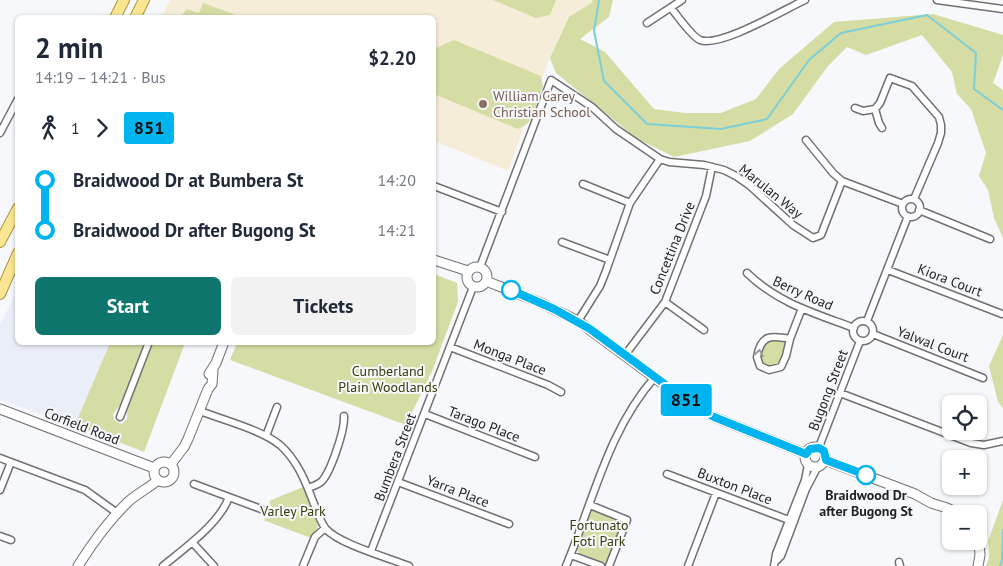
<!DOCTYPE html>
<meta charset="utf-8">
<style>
:root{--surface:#fff;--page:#f2f2f3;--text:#1f2937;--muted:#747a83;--accent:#0f766e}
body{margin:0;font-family:"PT Sans",sans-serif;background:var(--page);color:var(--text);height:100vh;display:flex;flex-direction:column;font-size:19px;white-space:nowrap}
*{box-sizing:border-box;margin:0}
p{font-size:16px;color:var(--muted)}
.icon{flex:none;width:28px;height:28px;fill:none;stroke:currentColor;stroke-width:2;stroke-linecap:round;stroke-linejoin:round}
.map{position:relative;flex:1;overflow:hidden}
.details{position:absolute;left:15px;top:15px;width:421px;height:330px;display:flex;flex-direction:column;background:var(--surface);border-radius:8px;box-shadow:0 1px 4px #0004}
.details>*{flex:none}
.badge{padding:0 10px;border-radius:4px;font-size:18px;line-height:32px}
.controls{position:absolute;left:942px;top:395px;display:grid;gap:10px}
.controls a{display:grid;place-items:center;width:45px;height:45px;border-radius:8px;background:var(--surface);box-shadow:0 1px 4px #0004;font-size:25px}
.map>.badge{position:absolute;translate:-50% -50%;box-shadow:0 0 0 2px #fff}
.legs{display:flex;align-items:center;gap:8px;height:55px;padding:0 20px;font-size:16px}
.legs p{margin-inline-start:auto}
.summary{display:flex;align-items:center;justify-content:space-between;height:85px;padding:0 20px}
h1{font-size:28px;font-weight:700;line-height:38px}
.button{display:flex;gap:10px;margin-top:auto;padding:10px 20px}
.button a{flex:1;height:58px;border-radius:8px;background:var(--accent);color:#fff;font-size:20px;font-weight:700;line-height:58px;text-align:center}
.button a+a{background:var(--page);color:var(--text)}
ul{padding:0 20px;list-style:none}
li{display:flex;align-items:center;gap:18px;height:50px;font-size:19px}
li i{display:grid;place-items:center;width:8px;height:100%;margin:0 6px;background:currentColor}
li i::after{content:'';width:12px;height:12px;margin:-6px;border:4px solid;border-radius:50%;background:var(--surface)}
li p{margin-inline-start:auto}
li:first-child i{background:linear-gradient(#0000 50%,currentColor 0)}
li:last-child i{background:linear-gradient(currentColor 50%,#0000 0)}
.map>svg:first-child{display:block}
.built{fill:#eaeef9}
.education{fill:#f6edd8}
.green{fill:#d5dca4}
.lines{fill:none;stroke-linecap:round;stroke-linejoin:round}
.stream{stroke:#7cced7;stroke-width:2}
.minor-casing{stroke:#707174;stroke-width:9}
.tertiary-casing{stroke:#707174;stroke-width:11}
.primary-casing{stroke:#ac963c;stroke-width:12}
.minor{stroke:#fff;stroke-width:6}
.tertiary{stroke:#fff;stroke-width:9}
.primary{stroke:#fae592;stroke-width:10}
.oneway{stroke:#9c9c9c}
.line-1-casing{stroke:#fff;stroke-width:11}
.line-1{stroke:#00b5ef;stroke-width:8}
.education-dot{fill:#8d6e63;stroke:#f7f8fc;stroke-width:2}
.stop-1-dot{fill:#fff;stroke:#00b5ef;stroke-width:2.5}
.labels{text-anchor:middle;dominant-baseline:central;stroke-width:4;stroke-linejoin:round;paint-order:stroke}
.education-label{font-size:14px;fill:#785e54;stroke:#f7f8fc;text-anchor:start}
.street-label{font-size:14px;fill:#222324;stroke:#f7f8fc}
.park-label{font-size:14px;fill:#383b0b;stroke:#f7f8fc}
.stop-label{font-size:14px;font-weight:bold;fill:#222324;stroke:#f7f8fc}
</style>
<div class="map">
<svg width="1003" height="566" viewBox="0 0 1003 566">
<rect width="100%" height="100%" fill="#f7f8fc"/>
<!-- built -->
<path class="built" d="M17 289 18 342 110 343 75 427 0 399V326Z"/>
<!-- education -->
<path class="education" d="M170 0H592L594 2 569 17 546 67 508 171 434 141V18H161Z"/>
<!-- green -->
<path class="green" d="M493 0H556L550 15 536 18Z
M592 0H613L609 17 580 39 605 52 654 109 685 113H721L756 99 779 69 834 22 933 14 1003 35V55L993 83 1003 90V238L994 218 988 190 979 176 986 153 971 109 957 94 952 72 922 35 866 55 847 47 828 66 793 114 750 141 674 157 636 138 556 73 550 58 569 17 593 2Z
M203 3 242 17H180L187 9 199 13Z
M454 40 541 76 543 86 531 119 527 124 518 129 434 94V55L436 48Z
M434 274 457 283 458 302 432 371 406 425 230 360 237 343 434 342Z
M1003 335V408L998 402 989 366Z
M767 339 786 340C788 348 782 363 776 368L763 367 759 355Z
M110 343H145L121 404 113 414 115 421 122 424 127 419V408L152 343H185L144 452 75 425Z
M303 487 318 523 317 528 311 538 263 520 269 517 273 511 269 501Z
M1003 500V566H986L989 558 988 541Z
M594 509 622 521V524L608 561 605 563 580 554 575 548 590 510Z"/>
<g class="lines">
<!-- stream -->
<path class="stream" d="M599 0 594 31 604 81 647 124 721 129 767 119 809 60 841 33 927 15 976 53 974 89 1003 110
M1000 566 1002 560 1003 530"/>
<defs>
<path id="minor" d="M937 0 1003 9
M671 8C678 16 691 36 700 40 720 48 785 9 805 0
M647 23 682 0
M855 108 863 111 875 109 880 103 890 78 912 86 939 117 941 125V133L938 143 914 199
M875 109 879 123 882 128
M0 133 18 99
M806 140 833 173 842 181 903 204
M583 184 630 203
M434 186 502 212
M902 208a9 9 0 1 1 18 0a9 9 0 1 1-18 0Z
M919 210 990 239
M562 242 610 260
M480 267 551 80 592 107 616 129 660 159 669 162 704 165 724 170 736 176 749 185 793 225 813 238 821 235 842 181
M888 270 1002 314
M747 273C778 303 814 313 854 328
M665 302 704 330
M853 331a10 10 0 1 1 20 0a10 10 0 1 1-20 0Z
M578 321 600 286 606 271 630 203 660 159
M867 321 908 216
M873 334 983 378
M790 339C770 335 761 335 757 357L760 366 769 370 781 367 786 356 790 339 802 308
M450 347 548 385 561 392
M625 355 665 302 706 196 712 167
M840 393 971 443 984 445 1003 441
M200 411C223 420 262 430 280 445 298 461 306 483 314 504 318 512 320 522 326 529 339 544 389 558 409 566
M425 414 535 457
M120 417 149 342
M266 436 277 407
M819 447 860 341
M0 458 85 490 117 513
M667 474 794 522
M398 482 509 524
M194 484 261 509
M308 488C313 486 318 485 322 481 331 471 345 430 344 416
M0 490 11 462
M590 505 627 520 609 566
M0 536 11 540
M192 542 214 566
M371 551 473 287
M571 555 601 566
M776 561 781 556 806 489 817 468
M899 562 900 566
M163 566C185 548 220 523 229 497
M303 566 315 537 325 528
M566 566C593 502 608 430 655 377
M688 566 716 493
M774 566 776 554 805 480 808 465"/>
<path id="tertiary" d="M434 260 468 271
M467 277a10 10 0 1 1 20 0a10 10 0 1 1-20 0Z
M486 281 539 302 578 321 670 389 682 395 692 405 714 417 806 454
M209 374 216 363 224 342
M0 409 154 468
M805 457a10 10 0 1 1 20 0a10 10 0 1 1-20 0Z
M825 460 915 494 931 503 947 508 960 514
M154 472a10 10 0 1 1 20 0a10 10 0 1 1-20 0Z
M171 464 184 447 188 439 208 389 212 384 213 370
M78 566C93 542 109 520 129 501 138 493 149 488 158 480
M978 566 980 555 979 541"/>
<path id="primary" d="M115 18 124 0
M135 18 144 0
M0 242 18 208
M0 294 18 253"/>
</defs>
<!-- minor casing -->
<use href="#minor" class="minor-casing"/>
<!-- tertiary casing -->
<use href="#tertiary" class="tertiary-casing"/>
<!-- primary casing -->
<use href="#primary" class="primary-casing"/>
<!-- minor -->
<use href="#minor" class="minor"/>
<!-- tertiary -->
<use href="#tertiary" class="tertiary"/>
<!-- primary -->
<use href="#primary" class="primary"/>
</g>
<!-- one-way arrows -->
<defs><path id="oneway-chevron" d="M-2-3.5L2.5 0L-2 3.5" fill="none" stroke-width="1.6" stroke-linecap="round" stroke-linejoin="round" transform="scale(1.25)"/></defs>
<use class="oneway" href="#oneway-chevron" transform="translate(759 353) rotate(-81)"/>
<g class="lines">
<defs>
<path id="line-1" d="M511 290 554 309 590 329 670 388 682 395 692 405 714 417 806 454 810 449 819 448 824 451 826 460 866 475"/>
</defs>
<!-- line-1 casing -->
<use href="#line-1" class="line-1-casing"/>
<!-- line-1 -->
<use href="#line-1" class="line-1"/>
</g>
<!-- markers -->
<circle class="education-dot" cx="483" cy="104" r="5"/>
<g class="stop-1-dot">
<circle cx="511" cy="290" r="9"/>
<circle cx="866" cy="475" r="9"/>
</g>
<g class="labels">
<!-- education labels -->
<g class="education-label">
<text x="493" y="96">William Carey<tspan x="493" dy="16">Christian School</tspan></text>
</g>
<!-- street labels -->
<g class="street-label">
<text transform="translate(771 191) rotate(39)">Marulan Way</text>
<text transform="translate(672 248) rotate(-68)">Concettina Drive</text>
<text transform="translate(950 280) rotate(21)">Kiora Court</text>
<text transform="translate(803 293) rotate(24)">Berry Road</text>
<text transform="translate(933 344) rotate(21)">Yalwal Court</text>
<text transform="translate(510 357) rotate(21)">Monga Place</text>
<text transform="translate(828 390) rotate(-69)">Bugong Street</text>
<text transform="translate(484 424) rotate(21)">Tarago Place</text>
<text transform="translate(82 426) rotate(21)">Corfield Road</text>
<text transform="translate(395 457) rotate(-69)">Bumbera Street</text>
<text transform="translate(735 486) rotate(21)">Buxton Place</text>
<text transform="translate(458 491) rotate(21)">Yarra Place</text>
</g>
<!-- park labels -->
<g class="park-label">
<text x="388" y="371">Cumberland<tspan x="388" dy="16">Plain Woodlands</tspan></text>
<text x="293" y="511">Varley Park</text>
<text x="599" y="525">Fortunato<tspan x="599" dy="16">Foti Park</tspan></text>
</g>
<!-- stop labels -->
<g class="stop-label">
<text x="866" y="495">Braidwood Dr<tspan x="866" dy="16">after Bugong St</tspan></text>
</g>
</g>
</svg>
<div class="controls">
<a><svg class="icon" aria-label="locate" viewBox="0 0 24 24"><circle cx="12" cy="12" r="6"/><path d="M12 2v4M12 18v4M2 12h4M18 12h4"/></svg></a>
<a>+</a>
<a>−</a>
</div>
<b class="badge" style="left:686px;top:400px;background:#00b5ef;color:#111">851</b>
<section class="details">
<div class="summary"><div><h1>2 min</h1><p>14:19 – 14:21 · Bus</p></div><b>$2.20</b></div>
<div class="legs"><svg class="icon" aria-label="walk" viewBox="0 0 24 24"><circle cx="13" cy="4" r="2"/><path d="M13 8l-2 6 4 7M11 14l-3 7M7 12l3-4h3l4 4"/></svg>1<svg class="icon" aria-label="forward" viewBox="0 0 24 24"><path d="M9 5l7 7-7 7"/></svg><b class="badge" style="background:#00b5ef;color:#111">851</b></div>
<ul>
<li><i style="color:#00b5ef"></i><b>Braidwood Dr at Bumbera St</b><p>14:20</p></li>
<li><i style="color:#00b5ef"></i><b>Braidwood Dr after Bugong St</b><p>14:21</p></li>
</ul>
<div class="button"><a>Start</a><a>Tickets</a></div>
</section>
</div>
